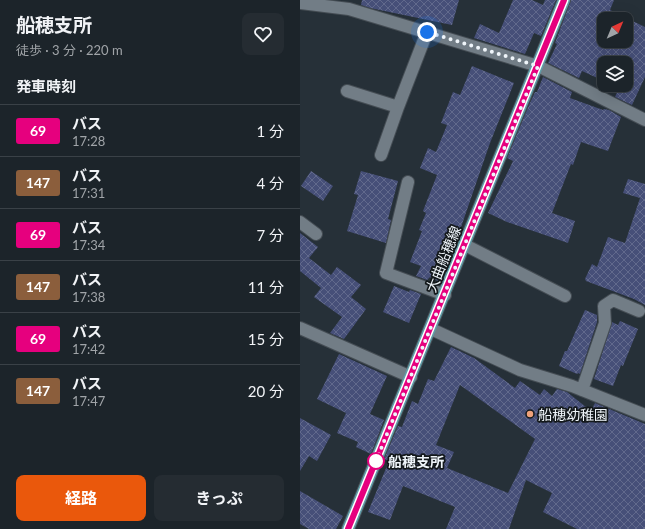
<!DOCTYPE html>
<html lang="ja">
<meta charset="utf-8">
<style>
:root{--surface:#1c242a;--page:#252c32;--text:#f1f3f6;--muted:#a0a4a8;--line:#3a4147;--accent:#ea580c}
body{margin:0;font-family:Lato,"Noto Sans JP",sans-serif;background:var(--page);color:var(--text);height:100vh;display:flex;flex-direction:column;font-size:15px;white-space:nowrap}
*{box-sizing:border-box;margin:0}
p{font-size:13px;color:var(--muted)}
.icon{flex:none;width:22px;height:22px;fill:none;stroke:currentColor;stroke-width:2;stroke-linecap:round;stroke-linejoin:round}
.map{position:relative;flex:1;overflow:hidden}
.panel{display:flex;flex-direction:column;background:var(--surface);width:300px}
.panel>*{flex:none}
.badge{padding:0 8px;border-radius:3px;font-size:14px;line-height:26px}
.needle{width:26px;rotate:44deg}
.fabs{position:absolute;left:297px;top:12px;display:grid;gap:8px}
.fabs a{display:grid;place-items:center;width:36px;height:36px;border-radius:8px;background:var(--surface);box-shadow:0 4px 16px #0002,0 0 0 1px var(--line);font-size:20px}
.you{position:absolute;width:20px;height:20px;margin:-10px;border:3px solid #fff;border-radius:50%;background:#1a73e8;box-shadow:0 0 0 6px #1a73e833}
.map>.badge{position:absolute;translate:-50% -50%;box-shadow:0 0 0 2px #fff}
h2{padding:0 16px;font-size:15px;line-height:36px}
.round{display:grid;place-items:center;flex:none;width:42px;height:42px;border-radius:8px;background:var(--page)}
.head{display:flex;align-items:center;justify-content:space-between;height:68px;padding:0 16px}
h1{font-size:19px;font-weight:700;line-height:30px}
.cta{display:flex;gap:8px;margin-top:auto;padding:8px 16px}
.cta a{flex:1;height:46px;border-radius:8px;background:var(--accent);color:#fff;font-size:16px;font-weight:700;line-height:46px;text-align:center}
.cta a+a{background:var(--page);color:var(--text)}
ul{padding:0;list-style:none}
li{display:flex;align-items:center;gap:12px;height:52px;padding:0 16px;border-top:1px solid var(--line)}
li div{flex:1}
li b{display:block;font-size:15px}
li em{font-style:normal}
li .badge{min-width:44px;font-weight:700;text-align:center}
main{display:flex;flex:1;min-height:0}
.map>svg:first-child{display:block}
.building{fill:url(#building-cross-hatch);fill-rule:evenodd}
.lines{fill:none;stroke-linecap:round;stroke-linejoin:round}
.minor-casing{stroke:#454d54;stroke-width:14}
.major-casing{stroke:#454d54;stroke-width:14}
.minor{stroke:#727d86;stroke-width:12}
.major{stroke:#5f9da8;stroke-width:12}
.line-casing{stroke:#fff;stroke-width:9}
.line{stroke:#e6007e;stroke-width:6}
.walk{stroke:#eff5fa;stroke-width:4;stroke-dasharray:0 7.2}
.poi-dot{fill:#f0a27a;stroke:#13181b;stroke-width:1.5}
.stop-dot{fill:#fff;stroke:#e6007e;stroke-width:2}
.labels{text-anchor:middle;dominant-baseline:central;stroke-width:3.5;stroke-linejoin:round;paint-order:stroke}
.street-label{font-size:14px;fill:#eff5fa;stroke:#13181b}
.poi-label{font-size:14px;fill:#eff5fa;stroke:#13181b;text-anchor:start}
.stop-label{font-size:14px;font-weight:bold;fill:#eff5fa;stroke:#13181b;text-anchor:start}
</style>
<main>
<section class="panel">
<div class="head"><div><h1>船穂支所</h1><p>徒歩 · 3 分 · 220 m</p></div><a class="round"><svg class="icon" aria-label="heart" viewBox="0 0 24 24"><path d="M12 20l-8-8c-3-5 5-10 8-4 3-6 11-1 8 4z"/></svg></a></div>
<h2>発車時刻</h2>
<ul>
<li><span class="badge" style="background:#e6007e;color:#fff">69</span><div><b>バス</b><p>17:28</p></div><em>1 分</em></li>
<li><span class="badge" style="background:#8b5e3c;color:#fff">147</span><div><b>バス</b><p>17:31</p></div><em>4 分</em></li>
<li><span class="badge" style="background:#e6007e;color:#fff">69</span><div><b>バス</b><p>17:34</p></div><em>7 分</em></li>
<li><span class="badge" style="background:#8b5e3c;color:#fff">147</span><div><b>バス</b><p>17:38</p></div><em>11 分</em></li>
<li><span class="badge" style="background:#e6007e;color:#fff">69</span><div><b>バス</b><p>17:42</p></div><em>15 分</em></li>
<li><span class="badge" style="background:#8b5e3c;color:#fff">147</span><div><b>バス</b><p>17:47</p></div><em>20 分</em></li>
</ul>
<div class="cta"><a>経路</a><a>きっぷ</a></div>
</section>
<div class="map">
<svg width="345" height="529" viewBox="0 0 345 529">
<defs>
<pattern id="building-cross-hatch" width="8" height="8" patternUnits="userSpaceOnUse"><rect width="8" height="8" fill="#464f78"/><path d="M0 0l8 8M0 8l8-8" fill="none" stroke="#61698c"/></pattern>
</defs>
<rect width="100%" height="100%" fill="#263038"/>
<!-- building -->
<path class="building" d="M62 0H159L152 25 70 8 61 5Z
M213 0H232L243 5 245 0H256L241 36 234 33 225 54 174 38 180 24 199 33Z
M271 0H314L310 10 345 27V77L332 105 315 97 319 88 312 85H326V63H304V81L282 71 279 78 248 63 257 44 255 43ZM304 19H326V41H304Z
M172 66 214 83 190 143 160 230 155 228 144 257 148 258 138 281 130 277 127 280 116 276 121 266 110 262 122 231 119 230 126 213 123 211 137 175 120 168 128 148 136 152 147 125 141 123 153 92 160 95Z
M243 77 272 92 270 98 303 110 304 109 309 110 321 117 308 151 281 142 273 165 271 164 252 213 275 221 268 243 207 222 188 213 213 161 207 158 229 105 235 92H237Z
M11 171 33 186 23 201 1 186Z
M61 171 98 181 88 219 91 220 86 243 47 231 58 195 54 194Z
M328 179 345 184V305L334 299 286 281 285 279 292 264 297 267 308 237 325 243 340 198 323 193Z
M0 233 18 247 9 258 31 275 37 267 61 285 51 297 66 309 44 339 30 333 42 317 14 297 21 288 0 271Z
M94 286 109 292 110 290 121 294 109 323 83 312Z
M285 310 297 315V322L280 374 278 373 277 374 259 366 265 351H267Z
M320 321 338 329 323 366 321 365 313 386 294 379 312 322 318 325Z
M151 347 174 358 215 388 220 381 240 395 244 389 252 396 257 389 267 392 291 411 295 403 345 424V529H277L243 512 252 493 226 480 209 529H146L155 507 103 486 90 520 68 512 89 461 84 459 98 426 102 427 112 401 118 404 128 379 134 381ZM160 385 235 439 208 493 147 468 154 452 136 445Z
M39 354 87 376 70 414 84 420 71 454 56 447 58 442 37 433 46 413 17 399Z
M0 418 31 435 17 461 9 456 0 471Z
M0 491 43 516 36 529H9L0 524Z"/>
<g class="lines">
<defs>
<path id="minor" d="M0 3 49 9 238 66 345 120
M47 91 98 107
M81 155 98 107 127 32
M108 182 86 273 145 295
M0 222 16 234
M165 245 265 296
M0 328 111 377
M131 329 220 370 272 386 345 415
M282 390 305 323 304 306 313 300 339 311"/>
<path id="major" d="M48 529 264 0"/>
</defs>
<!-- minor casing -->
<use href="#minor" class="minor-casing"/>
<!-- major casing -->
<use href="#major" class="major-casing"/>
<!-- minor -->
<use href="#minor" class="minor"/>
<!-- major -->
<use href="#major" class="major"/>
</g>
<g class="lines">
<defs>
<path id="line" d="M48 529 264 0"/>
</defs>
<!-- line casing -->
<use href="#line" class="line-casing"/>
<!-- line -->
<use href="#line" class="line"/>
<!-- walk -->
<path class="walk" d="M76 461 238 66 127 32"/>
</g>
<!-- markers -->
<circle class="poi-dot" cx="230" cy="414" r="4"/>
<circle class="stop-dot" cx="76" cy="461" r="8"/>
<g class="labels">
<!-- street labels -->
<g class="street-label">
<text transform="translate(143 259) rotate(-68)">大曲船穂線</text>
</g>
<!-- poi labels -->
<g class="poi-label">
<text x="238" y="414">船穂幼稚園</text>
</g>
<!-- stop labels -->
<g class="stop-label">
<text x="88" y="461">船穂支所</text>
</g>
</g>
</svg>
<div class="fabs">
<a><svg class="needle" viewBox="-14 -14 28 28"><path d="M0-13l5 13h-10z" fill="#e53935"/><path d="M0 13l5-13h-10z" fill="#a0a4a8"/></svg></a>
<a><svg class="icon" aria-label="layers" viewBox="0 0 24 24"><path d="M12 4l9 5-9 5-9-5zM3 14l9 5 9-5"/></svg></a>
</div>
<div class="you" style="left:127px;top:32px"></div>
</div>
</main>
